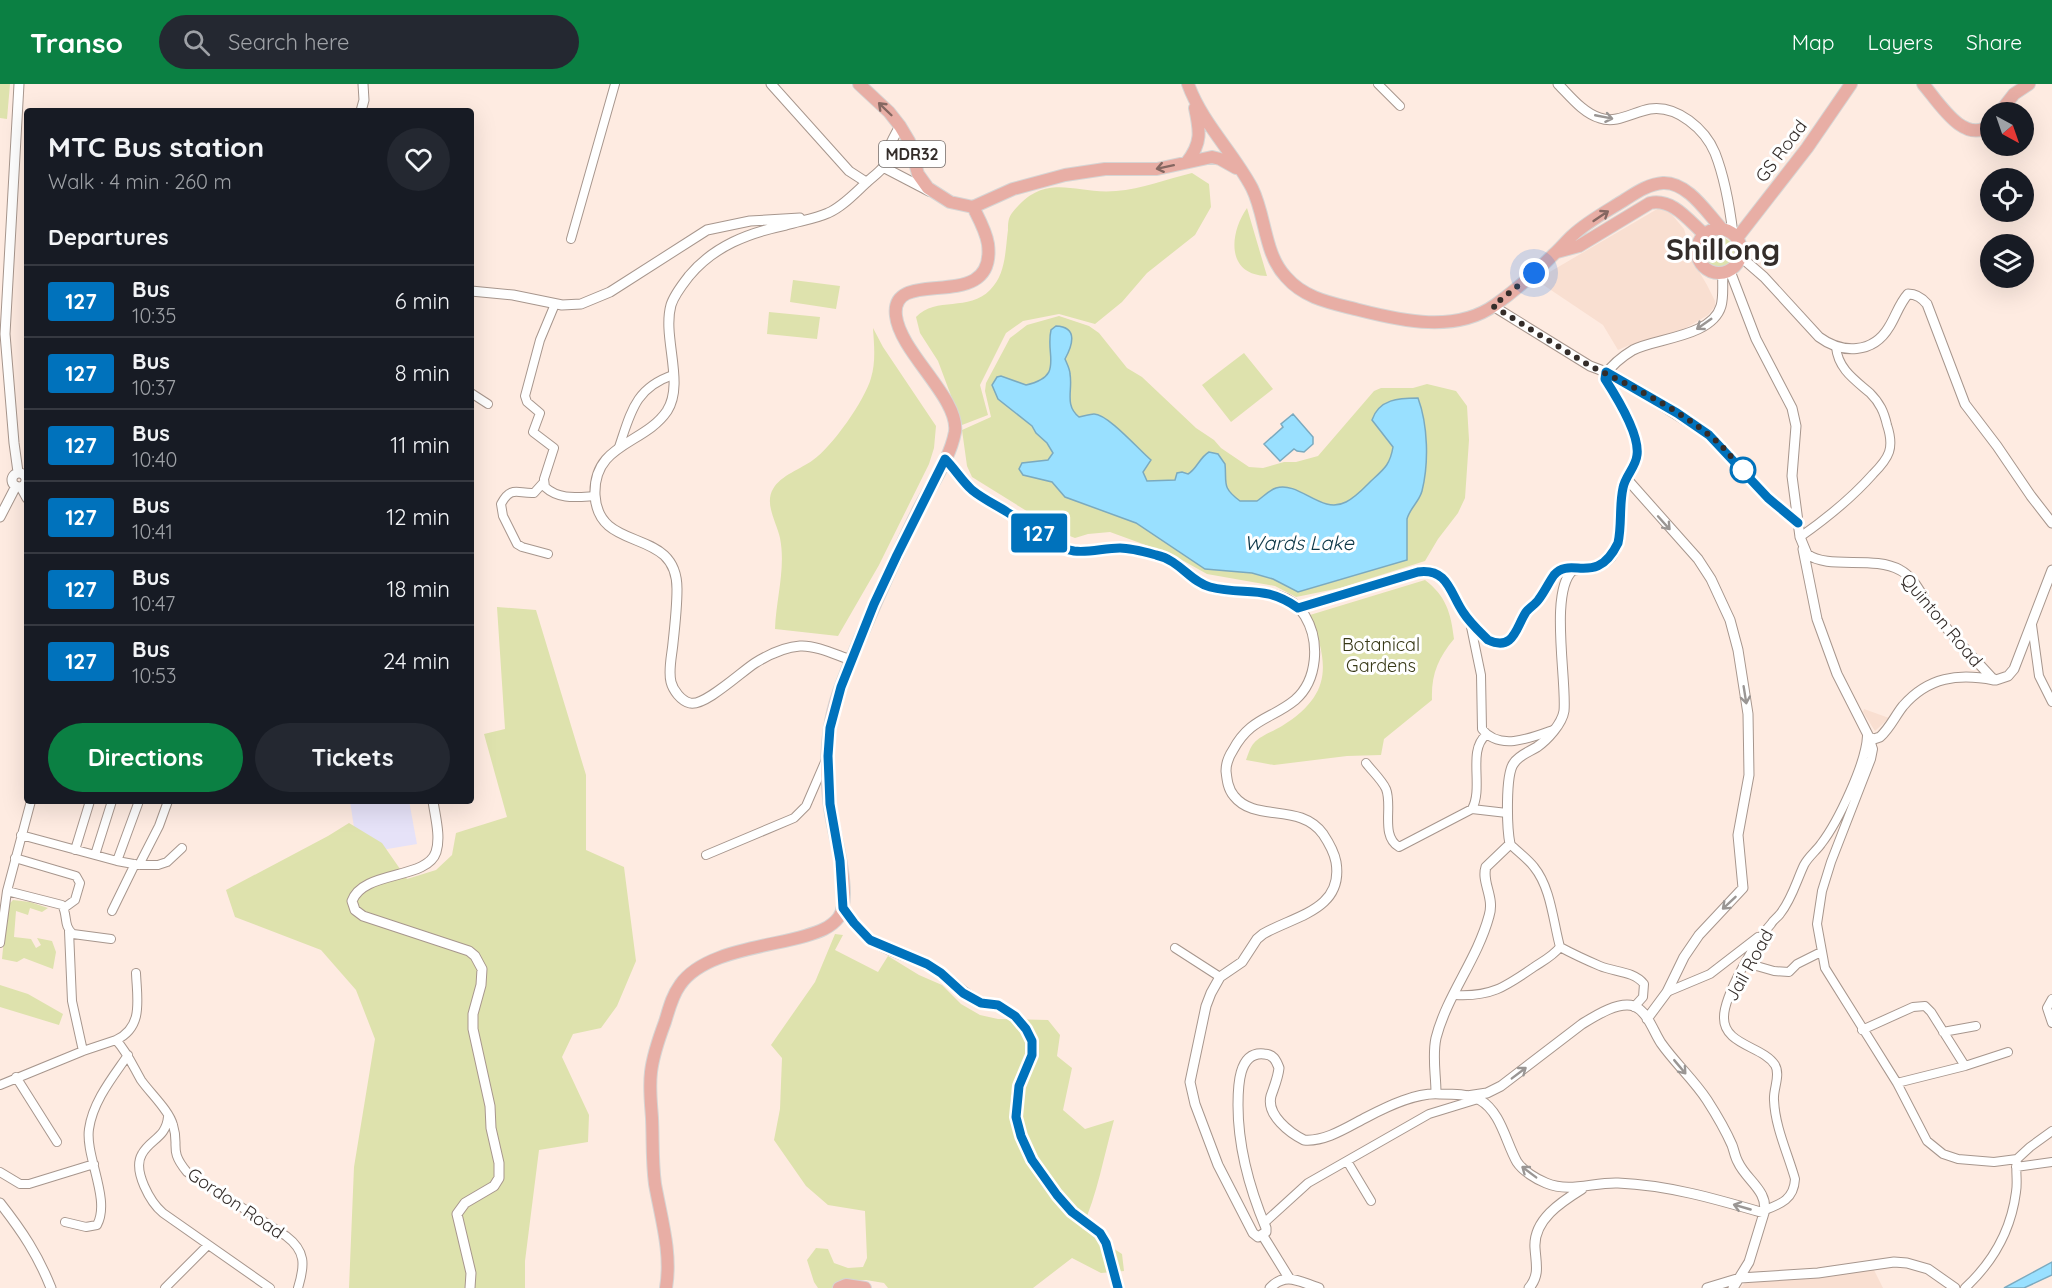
<!DOCTYPE html>
<meta charset="utf-8">
<style>
:root{--surface:#171b24;--page:#242831;--text:#f1f3f6;--muted:#9ea1a6;--line:#363941;--accent:#0b8043}
body{margin:0;font-family:Quicksand,sans-serif;background:var(--page);color:var(--text);height:100vh;display:flex;flex-direction:column;font-size:22px;white-space:nowrap}
*{box-sizing:border-box;margin:0}
p{font-size:20px;color:var(--muted)}
.icon{flex:none;width:33px;height:33px;fill:none;stroke:currentColor;stroke-width:2;stroke-linecap:round;stroke-linejoin:round}
.map{position:relative;flex:1;overflow:hidden}
.side{position:absolute;left:24px;top:24px;width:450px;height:696px;display:flex;flex-direction:column;background:var(--surface);border-radius:6px;box-shadow:0 6px 24px #0002}
.side>*{flex:none}
.badge{padding:0 12px;border-radius:4px;font-size:21px;line-height:39px}
.needle{width:39px;rotate:140deg}
.fabs{position:absolute;left:1980px;top:18px;display:grid;gap:12px}
.fabs a{display:grid;place-items:center;width:54px;height:54px;border-radius:50%;background:var(--surface);box-shadow:0 6px 24px #0002;font-size:30px}
.you{position:absolute;width:30px;height:30px;margin:-15px;border:4px solid #fff;border-radius:50%;background:#1a73e8;box-shadow:0 0 0 9px #1a73e833}
.map>.badge{position:absolute;translate:-50% -50%;box-shadow:0 0 0 3px #fff}
h2{padding:0 24px;font-size:22px;line-height:54px}
.round{display:grid;place-items:center;flex:none;width:63px;height:63px;border-radius:32px;background:var(--page)}
.head{display:flex;align-items:center;justify-content:space-between;height:102px;padding:0 24px}
h1{font-size:28px;font-weight:700;line-height:45px}
.button{display:flex;gap:12px;margin-top:auto;padding:12px 24px}
.button a{flex:1;height:69px;border-radius:36px;background:var(--accent);color:#fff;font-size:24px;font-weight:700;line-height:69px;text-align:center}
.button a+a{background:var(--page);color:var(--text)}
ul{padding:0;list-style:none}
li{display:flex;align-items:center;gap:18px;height:72px;padding:0 24px;border-top:2px solid var(--line)}
li div{flex:1}
li b{display:block;font-size:22px}
li em{font-style:normal}
li .badge{min-width:66px;font-weight:700;text-align:center}
header{display:flex;align-items:center;gap:36px;box-sizing:border-box;height:84px;padding:0 30px;background:var(--accent);color:#fff}
header strong{font-size:28px}
nav{display:flex;gap:33px;margin-inline-start:auto;font-size:21px}
.search{width:420px;height:54px;background:var(--page);display:flex;align-items:center;gap:15px;box-sizing:border-box;padding:0 21px;border-radius:33px;color:var(--muted);font-size:22px}
.map>svg:first-child{display:block}
.built{fill:#f9dfd1}
.education{fill:#e6e2f8}
.green{fill:#dee2ad}
.water{fill:#99e0ff;stroke:#7baabf;stroke-width:1.5}
.lines{fill:none;stroke-linecap:round;stroke-linejoin:round}
.minor-casing{stroke:#a7968d;stroke-width:10}
.tertiary-casing{stroke:#a7968d;stroke-width:11}
.primary-casing{stroke:#d6d5d4;stroke-width:14}
.minor{stroke:#fff;stroke-width:8}
.tertiary{stroke:#fff;stroke-width:9}
.primary{stroke:#e8aea5;stroke-width:12}
.oneway{stroke:#856761}
.oneway2{stroke:#9a9694}
.line-casing{stroke:#fff;stroke-width:14}
.line{stroke:#0072bc;stroke-width:9}
.walk{stroke:#342d2a;stroke-width:6;stroke-dasharray:0 10.8}
.stop-dot{fill:#fff;stroke:#0072bc;stroke-width:3}
.labels{text-anchor:middle;dominant-baseline:central;stroke-width:6;stroke-linejoin:round;paint-order:stroke}
.shield{fill:#fff;stroke:#716c6a;stroke-width:1.5}
.shield-label{font-size:16px;font-weight:bold;fill:#342d2a}
.street-label{font-size:18px;fill:#342d2a;stroke:#fff}
.park-label{font-size:18px;fill:#383917;stroke:#fff}
.water-label{font-size:20px;font-style:italic;fill:#0f3949;stroke:#fff}
.town-label{font-size:30px;font-weight:bold;fill:#342d2a;stroke:#fff}
</style>
<header>
<strong>Transo</strong>
<div class="search"><svg class="icon" aria-label="search" viewBox="0 0 24 24"><circle cx="10" cy="10" r="6"/><path d="M15 15l6 6"/></svg>Search here</div>
<nav><a>Map</a><a>Layers</a><a>Share</a></nav>
</header>
<div class="map">
<svg width="2052" height="1204" viewBox="0 0 2052 1204">
<rect width="100%" height="100%" fill="#feebe1"/>
<!-- built -->
<path class="built" d="M1659 124 1668 126 1684 145 1694 179 1707 201 1715 217V222L1708 231 1684 245 1627 262 1618 266 1603 241 1536 196Z
M1864 625 1889 634 1875 647 1863 628Z
M1874 1186 1883 1204H1740L1745 1199 1786 1196Z"/>
<!-- education -->
<path class="education" d="M350 717H409L417 760 358 770Z"/>
<!-- green -->
<path class="green" d="M0 0H10L7 35 0 34Z
M1192 89 1209 100 1211 123 1195 151 1147 189 1122 218 1095 240 1059 230 1023 237 1006 249 980 301 988 331 962 341 938 277 920 249 916 233C936 212 969 228 990 206 1006 190 1005 168 1008 146 1008 140 1008 134 1012 129 1046 86 1074 111 1116 107 1142 105 1167 95 1192 89Z
M1247 124 1267 192C1226 191 1229 150 1247 124Z
M1704 168a15 15 0 1 1 30 0a15 15 0 1 1-30 0Z
M793 196 840 202 836 225 790 218Z
M769 228 820 233 817 255 767 250Z
M1059 232 1089 242 1099 249 1127 284 1142 293 1196 344 1214 356 1221 364 1249 383 1263 384 1284 378H1296L1318 372 1374 307 1381 304H1413L1427 300 1456 307 1467 322 1469 356 1465 414 1458 429 1438 455 1425 477 1340 504 1296 513 1275 502 1207 490 1173 471 1110 448 1088 450 1075 454 1062 449 972 393 967 382 962 346 991 333 985 307 986 299 1010 254 1027 241Z
M873 244 883 263 936 342 934 364 929 380 879 481 838 552 775 545C776 515 786 484 780 454 777 439 764 420 773 405 781 391 801 385 813 376 832 363 865 316 871 294 876 277 874 261 873 244Z
M1244 269 1273 305 1231 338 1202 301Z
M1425 496C1446 512 1451 529 1454 555 1438 574 1431 591 1432 616L1384 655 1381 671 1347 672 1274 681 1246 676C1248 671 1250 663 1254 659 1260 652 1274 647 1282 642 1331 611 1330 582 1310 531Z
M497 523 536 526 586 691V766L624 783 636 877 617 922 601 944 573 950 562 973 589 1031 588 1058 539 1066 525 1177V1204H349L354 1083 375 955 356 906 321 866 235 833 226 806 328 752 349 739 382 759 407 795 436 786 452 771 456 749 507 733 484 650 505 645Z
M13 816 30 818 48 824 42 828 30 824 28 831 16 827 14 853 31 855 36 864 41 861 37 854 52 857 56 868 53 885 24 874 17 878 2 875 7 822Z
M835 850 843 851 835 866 878 888 888 872 919 891 942 901 961 920 980 931 998 935 1048 936 1060 951 1057 972 1072 984 1063 1026 1085 1045 1114 1036C1104 1071 1097 1112 1082 1144L1122 1170 1124 1187 1101 1189 1072 1174 1033 1204H888L884 1199 866 1196 848 1197 837 1204H818L814 1198 807 1176 816 1164 828 1165 834 1179 848 1184 863 1183 867 1174 865 1127 828 1121 806 1102 774 1056 780 1025 782 974 771 961 815 898Z
M0 901 28 910 63 930 59 941 0 923Z"/>
<!-- water -->
<path class="water" d="M1056 242C1079 243 1072 262 1065 275 1067 280 1070 285 1070 290 1073 306 1064 321 1079 333 1084 332 1091 330 1094 330 1108 330 1140 367 1151 376L1143 388 1147 397 1175 396 1177 389 1182 388 1188 390C1197 385 1199 374 1209 368L1218 370 1225 380C1227 399 1221 403 1240 417H1257C1263 413 1269 406 1276 404 1300 397 1321 431 1346 418 1356 413 1364 404 1371 397 1384 385 1390 381 1393 363L1372 336C1379 315 1399 314 1418 314 1428 341 1429 379 1422 407 1419 418 1410 424 1407 435V476L1298 508 1273 495 1252 489 1205 485 1136 439 1065 413 1052 398 1023 391 1019 385 1022 379 1048 376 1053 369 1047 359 1036 349 1032 342 998 315 992 301 997 293 1001 292 1026 301C1065 292 1045 272 1051 246Z
M1293 330 1313 353V360L1304 368 1297 367 1294 365 1280 377 1264 360 1283 343 1281 340Z
M2052 1178V1191L2024 1204H2004Z"/>
<g class="lines">
<defs>
<path id="minor" d="M1378 0 1400 22
M571 155 615 0
M555 220 540 256 525 312 527 318 540 329 533 348 554 364 544 395 545 403C559 416 577 413 595 412
M471 309 488 320
M619 363C631 328 635 304 673 291
M543 399 534 409C518 410 511 401 501 420L503 432 517 460 522 463 548 470
M1800 453C1827 434 1851 415 1873 390 1879 384 1886 377 1889 368 1892 359 1890 350 1887 341 1884 328 1880 319 1870 309 1855 296 1838 285 1836 263
M1298 524 1418 488C1427 487 1434 488 1441 493 1451 501 1455 515 1461 525 1471 543 1491 568 1512 554L1525 530 1540 514 1558 487 1567 483 1578 485
M1470 538 1481 591 1482 645C1499 667 1531 654 1553 646
M2032 541 2039 592 2052 618
M1869 653 1873 665 1871 675 1831 778 1822 807 1817 840 1825 884 1897 999 1927 1057 1943 1070 1958 1075 1994 1078 2017 1075
M1366 679C1372 687 1382 696 1386 705 1393 722 1380 752 1399 763L1472 725C1484 703 1467 667 1486 651
M1472 725 1507 729
M21 751 117 777 139 781H158L167 778 182 764
M75 766 90 717
M95 771 112 717
M706 771 794 734 806 722 825 678
M15 774 76 792 80 799 75 816 64 824
M117 777 139 717
M139 781 159 742 168 717
M7 807 62 821C68 831 63 842 73 850L111 855
M112 827 135 780
M69 847 72 917 83 967
M0 859 7 807 31 717
M1560 863C1573 870 1586 876 1600 882 1614 888 1634 887 1644 900L1643 913 1634 923
M1175 864 1220 893
M1746 879 1774 887 1789 888 1797 880 1821 868
M1667 908 1710 890 1758 853
M1455 911C1491 913 1505 903 1534 883 1543 877 1553 872 1560 863 1553 837 1551 804 1534 783 1528 775 1518 768 1510 760
M2052 915 2047 924 2052 939
M1862 946 1913 923 1925 922 1931 928 1965 982
M1943 948 1976 942
M116 956C144 943 137 915 136 889
M16 993 57 1058
M1897 999 1965 982 2008 968
M0 1001 83 967 116 956C127 968 133 982 141 996 150 1009 169 1026 173 1041 180 1063 168 1065 187 1088L286 1152C306 1167 305 1181 298 1204
M168 1033C166 1054 150 1055 142 1070 132 1087 151 1119 163 1129L270 1204
M1347 1077 1371 1117
M2016 1083 2052 1078
M0 1088 20 1100H29L94 1080
M1765 1126C1781 1120 1794 1115 1795 1095 1788 1070 1775 1043 1774 1016 1773 1005 1781 991 1775 981 1763 962 1723 961 1724 933 1724 911 1756 857 1771 840 1773 836 1777 834 1780 830 1792 815 1796 798 1804 781 1808 773 1816 767 1821 760 1838 738 1866 679 1867 652
M65 1138 86 1143 97 1141C111 1116 85 1072 89 1045 93 1017 113 993 128 971
M1264 1139 1308 1099 1429 1030 1478 1015
M165 1204 208 1161
M1965 1204C1993 1178 2011 1147 2016 1108 2018 1097 2015 1086 2017 1075L2030 1063 2052 1047"/>
<path id="tertiary" d="M771 0 849 87 866 98
M1558 0C1570 12 1583 29 1600 34 1617 40 1633 28 1650 25 1677 21 1705 45 1715 69 1724 92 1730 125 1733 150
M361 27 364 16 363 0
M883 83 929 107
M1741 173 1764 193 1819 253C1842 270 1873 270 1889 243 1896 232 1899 220 1908 210 1917 210 1922 214 1927 220L1965 320 1997 362 2031 412 2052 439
M1730 187 1756 255 1792 324 1796 342 1792 392 1800 453 1807 470C1828 486 1874 471 1900 486 1915 494 1921 511 1931 525 1949 549 1971 571 1992 594L1996 596 2008 592 2014 585 2052 486
M471 207 513 211 562 221 581 220 610 208 707 146 750 137 800 134
M1493 222 1590 282 1606 288 1637 306 1709 351 1768 414 1798 439
M945 375C956 385 963 397 974 407 989 417 1005 426 1020 436 1034 445 1046 458 1061 464 1084 472 1106 460 1129 465 1144 468 1163 470 1176 479 1186 485 1194 496 1204 501 1235 516 1282 495 1305 532 1320 557 1318 596 1295 616 1272 635 1250 634 1233 666 1229 672 1226 679 1226 687 1227 696 1228 705 1234 712 1255 739 1300 718 1323 750 1329 759 1334 767 1336 778 1344 826 1294 832 1263 850L1257 855 1242 878 1220 893 1211 909 1206 922 1190 998 1195 1020 1218 1081 1253 1149 1258 1153 1266 1148V1144C1250 1106 1238 1062 1238 1021 1238 1004 1238 967 1264 970 1273 970 1276 976 1279 984 1278 994 1274 1003 1271 1012 1266 1031 1290 1049 1304 1056 1326 1058 1349 1042 1367 1033 1388 1022 1417 1008 1440 1010 1453 1010 1469 1010 1480 1016 1501 1028 1506 1059 1517 1078 1523 1087 1536 1095 1546 1099 1570 1109 1593 1098 1618 1099 1668 1101 1716 1115 1764 1129 1769 1107 1746 1096 1738 1078 1735 1073 1734 1066 1732 1061 1725 1045 1716 1030 1707 1016 1694 996 1675 979 1661 959 1653 947 1648 928 1634 922 1618 917 1595 932 1582 940L1501 1002 1487 1009 1467 1012
M18 388 14 359 5 250 19 0
M12 396a7 7 0 1 1 14 0a7 7 0 1 1-14 0Z
M1626 394 1698 475 1711 495 1730 536 1738 566 1748 630 1749 691 1738 751 1743 804 1699 851 1684 873 1667 908 1647 935
M21 403 27 414
M0 433 16 402
M1803 465 1817 535 1837 590 1869 653 1874 655 1880 653C1890 644 1895 632 1903 622 1928 593 1958 589 1994 596
M851 576C836 571 816 561 800 562 784 563 768 571 755 579 741 588 704 623 690 619 681 617 673 606 671 598 668 586 672 571 673 559 675 541 677 523 677 505 677 441 598 471 595 411 593 359 644 361 667 327 685 299 662 253 671 221 674 211 682 201 689 192 714 162 748 149 786 141 799 137 815 135 828 129 842 123 854 110 866 99 871 94 880 88 884 82 887 77 887 69 889 64 892 56 896 49 900 42
M433 717C435 732 441 753 436 768 427 796 363 786 352 817L355 826 363 832 469 867 475 872 482 885 481 901 473 930V945L490 1022 491 1044 499 1079V1094L494 1102 465 1119 457 1130 471 1189 470 1204
M843 824C851 835 858 847 869 855 890 870 918 874 939 887 954 897 963 910 979 917 984 920 990 919 996 921 1002 923 1011 929 1015 933 1047 961 1027 972 1019 1002 1014 1017 1016 1036 1021 1051 1030 1078 1051 1106 1070 1127 1079 1135 1091 1139 1099 1149 1112 1163 1113 1186 1118 1204
M1436 1009C1436 991 1432 972 1436 954 1447 911 1477 876 1489 832 1495 813 1481 798 1486 783L1510 760C1507 745 1505 690 1514 679 1519 671 1529 668 1537 663 1547 656 1562 640 1564 627 1567 597 1549 507 1573 486 1582 484 1592 486 1600 482 1631 465 1615 427 1623 401 1628 387 1640 378 1637 362 1633 345 1625 326 1616 311 1612 304 1606 299 1605 291 1612 281 1623 272 1633 266 1656 254 1712 253 1721 222 1724 212 1722 199 1723 189
M0 1119C22 1147 38 1171 51 1204
M1263 1152 1289 1194
M1270 1204C1286 1187 1300 1198 1319 1204
M1529 1204C1540 1191 1536 1180 1535 1164 1533 1136 1561 1118 1582 1105
M1707 1204 1740 1194 1818 1189 1894 1178 1907 1179 1928 1185 1955 1204
M1733 1204 1749 1178 1764 1129"/>
<path id="primary" d="M859 0 889 28 900 42 909 57 918 90 928 104 950 118 973 123 1013 105 1065 91 1105 85H1157L1212 73 1220 75 1236 84
M1188 0C1202 39 1233 68 1252 104 1266 132 1264 170 1286 193 1305 215 1332 219 1359 226 1402 237 1456 249 1495 221 1516 206 1536 188 1554 170 1561 164 1566 157 1573 151 1588 137 1609 126 1626 115 1637 108 1649 100 1663 99 1688 98 1707 129 1722 145
M1923 0C1938 17 1964 62 1990 41
M2000 28 2014 10 2029 0
M1187 78C1202 59 1200 47 1195 24
M1697 167a22 22 0 1 1 44 0a22 22 0 1 1-44 0Z
M1737 154 1807 64 1851 0
M1557 168 1579 162 1650 119C1673 114 1689 137 1705 151
M666 1204C672 1169 661 1134 655 1100 652 1078 653 1056 652 1034 651 1019 649 1004 651 988 653 971 659 954 665 938 669 925 672 912 680 901 703 867 768 863 805 852 818 848 831 844 839 833 853 812 833 748 830 723 827 698 826 669 830 644 834 614 848 585 859 557 878 513 897 469 919 425 931 401 950 375 955 348 960 315 900 268 896 232 889 179 997 233 988 160 986 147 979 135 973 123
M839 1204 846 1201 865 1204"/>
</defs>
<!-- minor casing -->
<use href="#minor" class="minor-casing"/>
<!-- tertiary casing -->
<use href="#tertiary" class="tertiary-casing"/>
<!-- primary casing -->
<use href="#primary" class="primary-casing"/>
<!-- minor -->
<use href="#minor" class="minor"/>
<!-- tertiary -->
<use href="#tertiary" class="tertiary"/>
<!-- primary -->
<use href="#primary" class="primary"/>
</g>
<!-- one-way arrows -->
<defs><path id="oneway-shaft" d="M-6 0H5M1.5-3L5.5 0L1.5 3" fill="none" stroke-width="1.6" stroke-linecap="round" stroke-linejoin="round" transform="scale(1.5)"/></defs>
<g class="oneway">
<use href="#oneway-shaft" transform="translate(885 25) rotate(-136)"/>
<use href="#oneway-shaft" transform="translate(1165 83) rotate(168)"/>
<use href="#oneway-shaft" transform="translate(1601 132) rotate(-34)"/>
</g>
<g class="oneway2">
<use href="#oneway-shaft" transform="translate(1604 33) rotate(11)"/>
<use href="#oneway-shaft" transform="translate(1704 240) rotate(145)"/>
<use href="#oneway-shaft" transform="translate(1664 439) rotate(48)"/>
<use href="#oneway-shaft" transform="translate(1745 611) rotate(81)"/>
<use href="#oneway-shaft" transform="translate(1729 819) rotate(137)"/>
<use href="#oneway-shaft" transform="translate(1680 983) rotate(50)"/>
<use href="#oneway-shaft" transform="translate(1519 989) rotate(-37)"/>
<use href="#oneway-shaft" transform="translate(1529 1088) rotate(-143)"/>
<use href="#oneway-shaft" transform="translate(1742 1123) rotate(-164)"/>
</g>
<g class="lines">
<defs>
<path id="line" d="M1118 1204 1106 1159 1100 1149 1072 1128 1057 1111 1032 1076 1021 1052 1016 1033 1019 1002 1032 971V957L1026 945 1015 932 998 921 981 919 963 909 941 889 927 880 870 856 854 839 843 824 840 777 830 720 828 672 830 644 841 603 874 520 897 471 945 375C955 385 962 397 972 406 983 415 996 421 1007 428 1029 441 1049 463 1074 467 1089 469 1104 464 1120 464 1131 464 1145 468 1156 471 1180 476 1190 498 1210 503 1245 512 1264 500 1298 524L1418 488C1448 484 1450 509 1463 528 1470 539 1479 547 1488 556 1514 568 1516 543 1526 528 1530 523 1536 520 1539 515 1545 507 1549 498 1554 491 1571 471 1596 504 1618 459 1622 441 1619 422 1623 404 1625 392 1636 383 1637 371 1640 350 1616 312 1605 295L1606 288 1677 329 1709 351 1768 414 1798 439"/>
</defs>
<!-- line casing -->
<use href="#line" class="line-casing"/>
<!-- line -->
<use href="#line" class="line"/>
<!-- walk -->
<path class="walk" d="M1534 189 1493 222 1590 282C1632 302 1678 325 1714 355 1725 364 1733 376 1743 386"/>
</g>
<!-- markers -->
<circle class="stop-dot" cx="1743" cy="386" r="12"/>
<g class="labels">
<!-- shield labels -->
<rect class="shield" x="879" y="57" width="66" height="26" rx="4.5"/>
<g class="shield-label">
<text x="912" y="70">MDR32</text>
</g>
<!-- street labels -->
<g class="street-label">
<text transform="translate(1781 67) rotate(-53)">GS Road</text>
<text transform="translate(1942 536) rotate(50)">Quinton Road</text>
<text transform="translate(1749 881) rotate(-61)">Jail Road</text>
<text transform="translate(236 1119) rotate(34)">Gordon Road</text>
</g>
<!-- park labels -->
<g class="park-label">
<text x="1381" y="560">Botanical<tspan x="1381" dy="21">Gardens</tspan></text>
</g>
<!-- water labels -->
<g class="water-label">
<text x="1299" y="458">Wards Lake</text>
</g>
<!-- town labels -->
<g class="town-label">
<text x="1723" y="165">Shillong</text>
</g>
</g>
</svg>
<div class="fabs">
<a><svg class="needle" viewBox="-14 -14 28 28"><path d="M0-13l5 13h-10z" fill="#e53935"/><path d="M0 13l5-13h-10z" fill="#9ea1a6"/></svg></a>
<a><svg class="icon" aria-label="locate" viewBox="0 0 24 24"><circle cx="12" cy="12" r="6"/><path d="M12 2v4M12 18v4M2 12h4M18 12h4"/></svg></a>
<a><svg class="icon" aria-label="layers" viewBox="0 0 24 24"><path d="M12 4l9 5-9 5-9-5zM3 14l9 5 9-5"/></svg></a>
</div>
<div class="you" style="left:1534px;top:189px"></div>
<b class="badge" style="left:1039px;top:449px;background:#0072bc;color:#fff">127</b>
<section class="side">
<div class="head"><div><h1>MTC Bus station</h1><p>Walk · 4 min · 260 m</p></div><a class="round"><svg class="icon" aria-label="heart" viewBox="0 0 24 24"><path d="M12 20l-8-8c-3-5 5-10 8-4 3-6 11-1 8 4z"/></svg></a></div>
<h2>Departures</h2>
<ul>
<li><span class="badge" style="background:#0072bc;color:#fff">127</span><div><b>Bus</b><p>10:35</p></div><em>6 min</em></li>
<li><span class="badge" style="background:#0072bc;color:#fff">127</span><div><b>Bus</b><p>10:37</p></div><em>8 min</em></li>
<li><span class="badge" style="background:#0072bc;color:#fff">127</span><div><b>Bus</b><p>10:40</p></div><em>11 min</em></li>
<li><span class="badge" style="background:#0072bc;color:#fff">127</span><div><b>Bus</b><p>10:41</p></div><em>12 min</em></li>
<li><span class="badge" style="background:#0072bc;color:#fff">127</span><div><b>Bus</b><p>10:47</p></div><em>18 min</em></li>
<li><span class="badge" style="background:#0072bc;color:#fff">127</span><div><b>Bus</b><p>10:53</p></div><em>24 min</em></li>
</ul>
<div class="button"><a>Directions</a><a>Tickets</a></div>
</section>
</div>
